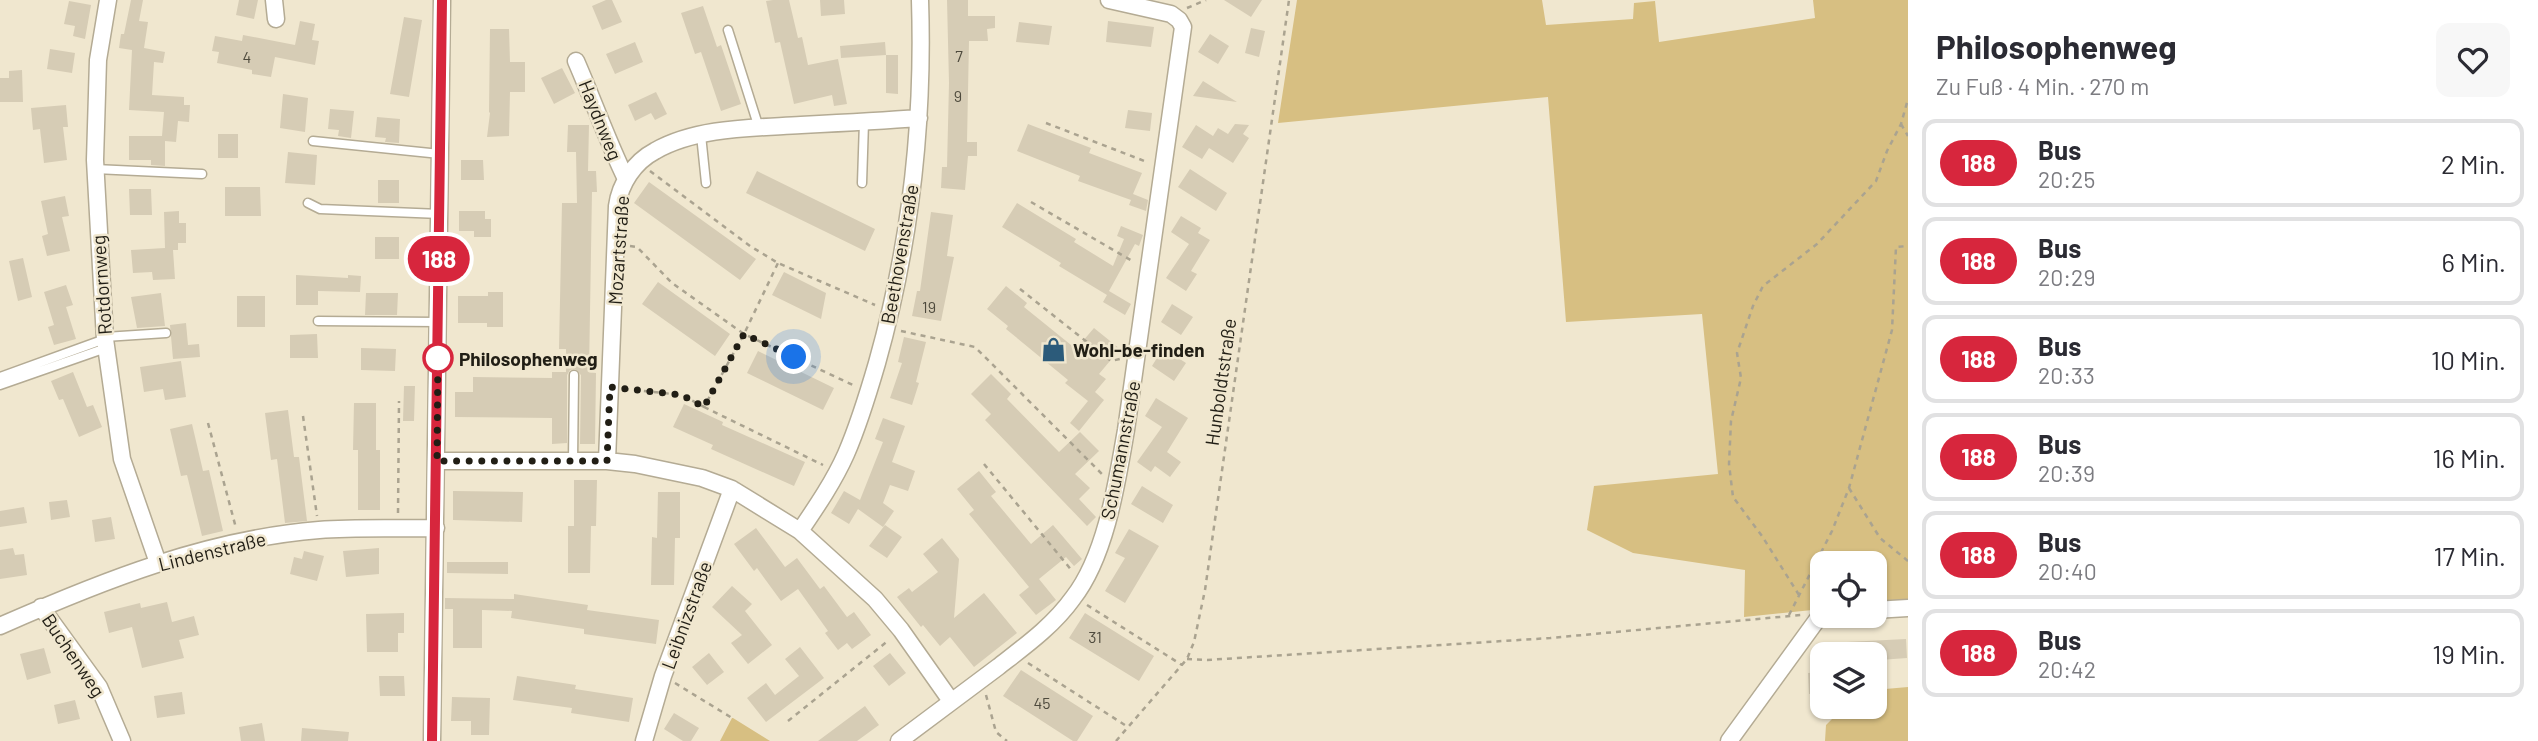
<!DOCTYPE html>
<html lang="de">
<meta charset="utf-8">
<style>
:root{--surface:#fff;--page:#f7f7f7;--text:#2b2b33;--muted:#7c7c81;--line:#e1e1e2}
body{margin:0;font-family:Barlow,sans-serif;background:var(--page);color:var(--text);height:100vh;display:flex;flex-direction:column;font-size:26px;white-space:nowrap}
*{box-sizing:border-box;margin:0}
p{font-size:23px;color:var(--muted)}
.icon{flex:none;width:38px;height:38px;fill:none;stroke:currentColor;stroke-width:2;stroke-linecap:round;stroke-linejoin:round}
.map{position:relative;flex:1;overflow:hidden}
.details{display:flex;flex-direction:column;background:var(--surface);width:630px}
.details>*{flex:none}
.badge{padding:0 14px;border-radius:23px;font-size:24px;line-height:46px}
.fabs{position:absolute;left:1810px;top:551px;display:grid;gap:14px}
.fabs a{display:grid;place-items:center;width:77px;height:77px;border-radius:14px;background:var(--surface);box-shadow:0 2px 5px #0004;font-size:35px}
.you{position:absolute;width:35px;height:35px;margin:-18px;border:5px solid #fff;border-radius:50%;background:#1a73e8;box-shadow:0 0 0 10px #1a73e833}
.map>.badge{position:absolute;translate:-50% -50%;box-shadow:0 0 0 4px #fff}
.round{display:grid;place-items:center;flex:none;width:74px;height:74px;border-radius:14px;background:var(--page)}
.overview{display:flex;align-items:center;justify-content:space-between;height:119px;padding:0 28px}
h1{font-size:33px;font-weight:700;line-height:52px}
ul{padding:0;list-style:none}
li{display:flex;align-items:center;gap:21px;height:88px;margin:0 14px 10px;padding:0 14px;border:4px solid var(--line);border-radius:14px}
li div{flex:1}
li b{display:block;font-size:26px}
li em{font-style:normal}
li .badge{min-width:77px;font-weight:700;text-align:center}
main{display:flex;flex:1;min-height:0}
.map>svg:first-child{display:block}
.green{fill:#d7bf82}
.building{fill:#d6ccb5}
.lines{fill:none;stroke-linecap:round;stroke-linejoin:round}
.lane-casing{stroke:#b4ab94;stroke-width:11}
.street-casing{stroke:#b4ab94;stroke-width:19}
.path{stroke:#aaa390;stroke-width:2.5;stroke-dasharray:5 5;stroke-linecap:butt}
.lane{stroke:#fff;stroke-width:8}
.street{stroke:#fff;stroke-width:16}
.line-casing{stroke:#fff;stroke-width:16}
.line{stroke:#d7263d;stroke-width:10}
.walk{stroke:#211e15;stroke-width:7;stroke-dasharray:0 12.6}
.stop-dot{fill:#fff;stroke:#d7263d;stroke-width:3.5}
.labels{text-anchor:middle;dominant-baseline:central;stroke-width:5;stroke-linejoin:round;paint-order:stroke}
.number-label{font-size:16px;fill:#4e4a3d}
.street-label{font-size:19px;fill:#211e15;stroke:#f0e7cf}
.poi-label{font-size:19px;font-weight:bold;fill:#211e15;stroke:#f0e7cf;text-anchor:start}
.stop-label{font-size:19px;font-weight:bold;fill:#211e15;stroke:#f0e7cf;text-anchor:start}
</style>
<main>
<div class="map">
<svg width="1908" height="741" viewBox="0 0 1908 741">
<rect width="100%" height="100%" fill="#f0e7cf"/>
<!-- green -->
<path class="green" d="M1297 0H1542L1546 25 1633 19 1634 3 1655 1 1659 42 1815 18 1813 0H1908V601L1874 604V564H1822V609L1744 617 1745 570 1633 553 1587 530 1594 486 1718 474 1702 314 1566 322 1548 97 1278 123Z
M1908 687V741H1825L1826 725 1832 719 1833 707H1874V690Z
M732 718H733L770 741H720Z"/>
<!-- building -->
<path class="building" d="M131 0H143L139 21 148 22 144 48 165 52 163 63 154 62 152 95 184 97V105H190L189 122 178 121 176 142 165 141V166L151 165V160H129V136H162L164 112 129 110 132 50 119 48 121 34H124Z
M239 0H258L254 19 236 15Z
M606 0H612L622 22 602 30 592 6Z
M773 0H789L798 38 802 37 808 65 838 59 847 104 834 106 832 95 794 104 780 42 775 43 766 1Z
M820 0H844L845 14 821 16Z
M947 0H968V16H995V28L987 29 988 41H969L967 142H977V156H968L965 190 941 188 942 167H947L949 83Z
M1224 0H1262L1251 17Z
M69 1 91 5 85 39 73 36 75 26 64 24Z
M703 6 717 47 721 45 741 104 721 111 701 52 695 54 681 13Z
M404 17 422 20 409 97 390 94Z
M300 21 315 24 312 40 319 41 315 65 275 57 271 77 252 74V70L217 63 219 52 212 51 215 36 242 41 243 35 295 45Z
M1108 21 1154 27 1151 47 1106 42Z
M1019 22 1052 26 1049 45 1016 42Z
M1251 28 1265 31 1259 57 1245 53Z
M490 29H509L510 62H525V92H510L509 136 487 137 490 113 489 112Z
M1210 34 1229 46 1218 64 1198 52Z
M635 42 643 62 615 74 606 54Z
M885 42 886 55 841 58 840 46Z
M50 49 75 53 72 73 47 69Z
M886 55H898V94L886 93Z
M562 68 575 93 554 104 541 78Z
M22 70 23 102H0V78H9V71Z
M1203 81 1237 102 1193 96Z
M656 92 667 114 655 120 651 113 635 121 628 105Z
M283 94 308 98 305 132 280 128Z
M66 105 68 127H63L67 160 44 163 40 129 33 130 31 108Z
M330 109 354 111 351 138 338 136 339 130 328 129Z
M1128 110 1152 113 1150 131 1125 128Z
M377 117 400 119 399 143 385 142 386 138 375 137Z
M1028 124 1091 148 1089 153 1142 173 1133 194 1148 200 1146 211 1129 205 1131 200 1078 181 1080 176 1017 151Z
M1235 124 1249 125 1243 134 1249 138 1233 163 1209 148 1202 159 1182 147 1196 125 1213 136 1218 128 1228 134Z
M568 125H589L588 171H596L597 192H592L589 372 596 373 595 444H580L581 375 575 369 570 370 567 375V443L552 444V418L455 417V392H473V377L552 378V372H566V349H559L562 203H577L576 152H567Z
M218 134H238V158H218Z
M288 152 317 155 315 185 285 183Z
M461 160H483L484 180H461Z
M1190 169 1227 193 1216 211 1178 187Z
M757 171 875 229 865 251 746 193Z
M378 180H399V203H378Z
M649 182 756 259 740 280 634 203Z
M225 187H260L261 216H225Z
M129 189H151L152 215H130Z
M65 196 69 216 62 217 70 251 47 256 42 236 48 234 41 201Z
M1017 203 1076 239 1074 242 1113 266 1124 239 1117 236 1121 226 1143 235 1139 246 1135 244 1109 291 1131 304 1125 315 1103 302 1107 295 1059 266 1061 263 1002 227Z
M179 211V223H186V243H178V250H173L175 279 153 280 152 272 133 273 131 250 165 248 164 212Z
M459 211H485V219H491V237H474V231H459Z
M931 212 953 215 947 256 954 257 941 321 912 316 917 291H920Z
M1181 216 1201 228 1198 233 1210 240 1191 271 1197 274 1186 291 1166 278 1189 244 1171 232Z
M375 237H399V259H375Z
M23 258 32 297 18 301 9 261Z
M784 272 826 293 821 319 772 295Z
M296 275 348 278V275L361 276 360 292 318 291V305H296Z
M658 282 730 334 715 356 642 304Z
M66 285 73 305 66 307 76 339 54 345 48 327 54 325 44 292Z
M1006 286 1027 303 1024 307 1076 349 1094 328 1120 349 1099 374 1106 379 1095 392 1104 400 1079 431 1070 423 1088 401 1065 383 1068 380 1006 329 1008 326 987 309Z
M488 292H503V327H487V323H458V296H488Z
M161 293 165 326 137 328 131 297Z
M366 293H398L397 315H365Z
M237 296H265V327H237Z
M1172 304 1193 317 1181 335 1161 322Z
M186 323 188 345 199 344 200 357 173 359 170 325Z
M317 334 318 358H290V335Z
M904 337 926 342 916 382 919 383 912 405 890 398 902 363 898 362Z
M361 348 396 349 395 371 361 370Z
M1163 348 1186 363 1174 381 1152 366Z
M758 351 834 388 823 410 747 373Z
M181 361 186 397 165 400 163 389 144 392 140 367Z
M73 372 87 407 93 405 102 427 79 437 63 399 59 400 51 381Z
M991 374 1011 394 1007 399 1059 452 1080 432 1099 451 1075 474 1090 488 1079 499 1096 517 1087 526 985 420 991 414 971 394Z
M404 386H415L414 421H403Z
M1156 398 1188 418 1167 452 1181 462 1170 477 1155 466 1151 472 1137 462 1162 427 1145 416Z
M354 403H376V450H380V510H358V450H353Z
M684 404 723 422 722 425 805 462 794 486 711 449 713 445 673 427Z
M288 410 294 457H299L307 521 285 523 277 459 271 460 265 413Z
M883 418 905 426 892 462 915 471 908 491 890 485 883 503 894 511 883 527 858 509 849 524 831 513 844 491 860 500 883 442 875 439Z
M192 424 203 471 209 470 223 531 202 536 187 475 181 476 170 429Z
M979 471 996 492 991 496 1031 544 1053 525 1082 559 1074 566 1066 557 1039 579 1056 600 1036 615 1019 595 1029 587 969 514 974 510 957 489Z
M574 480H597L596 526H591L590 573H568V526H574Z
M1142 486 1173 505 1163 523 1131 504Z
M453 491 523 492 522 522 453 520Z
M658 492H680V538H675L674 585H651L652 537 657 538Z
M67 500 70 517 51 520 49 502Z
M24 507 27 523 0 527V511Z
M111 517 115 539 95 542 92 520Z
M885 525 902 537 887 558 869 546Z
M756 528 785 567 797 558 820 589 824 586 847 617 854 612 871 635 852 649 847 643 838 650 825 633 828 631 798 589 781 601 757 568 754 571 734 544Z
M1129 529 1159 546 1125 603 1105 591 1125 558 1115 553Z
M942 538 959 559 954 618 984 593 1017 633 974 667 950 637 940 646 923 625 921 627 897 597 909 588 912 592 938 572 923 554Z
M13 548 15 555 24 554 27 575 0 579V550Z
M379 548V574L346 577 343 551Z
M304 551 324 556 317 581 290 574 294 557 302 559Z
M447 562H508V574L447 573Z
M732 586 752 604 745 611 772 645 748 664 731 643 742 635 712 607Z
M514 594 588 605 587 610 659 620 656 644 584 634V629L511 618 512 611 482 610V648H453V609H445V598L514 599Z
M167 602 172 622 194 616 199 635 179 640 184 658 142 668 132 627 109 633 104 612 140 603 141 608Z
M404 613V633H398V652H367L366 614Z
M1085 613 1154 656 1139 681 1069 638Z
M1906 639 1907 658 1880 660 1879 655 1874 654H1828L1827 643Z
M800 647 824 678 766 722 747 698 766 683 775 695 799 676 785 659Z
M44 648 51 673 27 680 20 654Z
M709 653 724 672 707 685 692 667Z
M890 653 906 673 889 686 873 666Z
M1021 670 1093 716 1077 741H1073L1003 696Z
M1822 672V693L1809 694 1808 673Z
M379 676H404L405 696H380Z
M517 676 576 685 575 689 633 698 629 722 571 713 572 708 513 700Z
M182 692 185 714 157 718 154 696Z
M452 697 490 698 489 735H471V721H451Z
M75 700 80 719 58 724 54 705Z
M865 706 879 725 857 741H818Z
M674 713 699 728 691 741H683L664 729Z
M262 723 265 741H241L239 727Z
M302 728 349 732 348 741H301Z"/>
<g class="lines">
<defs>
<path id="lane" d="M728 30 759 128
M701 135 706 183
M313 141 440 154
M95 169 202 174
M862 183 864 122
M308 203 320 209 440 214
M318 321 438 322
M105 337 166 333
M0 377 105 339
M0 385 106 348
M573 461 574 375"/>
<path id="street" d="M108 0 98 60 95 160 105 339 122 459 158 563
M274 0 276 19
M576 61C593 100 607 140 626 179
M437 461H607L635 464 702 478 732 489 800 531 875 599 901 630 951 701
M607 461 617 206C620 184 634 162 655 151 697 127 754 128 801 125 841 123 880 121 919 118
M800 531C817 506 834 481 846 454 859 424 868 394 877 363 910 246 924 122 920 0
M41 607 99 687 122 741
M1874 610 1908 608
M0 626C102 581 207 539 319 530 358 527 397 529 436 528
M432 741 442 0
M644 741 663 676 732 489
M899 741C932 716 965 692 998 667 1025 646 1053 626 1073 598 1106 556 1117 482 1126 430L1183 27 1179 20 1171 14 1109 0
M1729 741 1822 613"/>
</defs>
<!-- lane casing -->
<use href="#lane" class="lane-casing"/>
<!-- street casing -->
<use href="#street" class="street-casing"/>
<!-- path -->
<path class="path" d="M1187 8 1206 0
M1046 123 1147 162
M1901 124 1908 136
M650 171 750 246 778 263 875 305
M1031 202 1134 262
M630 246 637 247 672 283 744 334 853 385
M1020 289 1111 361 1120 359
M901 331 975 347 1102 474
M624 389 682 395 704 407 744 334 778 263
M704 407 823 465
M303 416 317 516
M208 423 236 528
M984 464 1073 572
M1849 488 1880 538 1908 561
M398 513 399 401
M1799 595 1762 536 1733 497 1729 464 1731 421 1741 378 1737 353 1753 306 1763 286 1817 244 1876 181 1887 151 1901 124 1908 99
M1087 605 1182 665
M1789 615 1832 531 1849 488 1892 330 1896 247 1908 246
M1187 659 1207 660 1550 638 1801 615
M1028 663 1128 727
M675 683 732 718
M986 695 996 732 1007 741
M788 721 889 640
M1116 741 1187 659 1194 642 1205 590 1289 0"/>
<!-- lane -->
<use href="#lane" class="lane"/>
<!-- street -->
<use href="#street" class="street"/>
</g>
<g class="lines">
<defs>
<path id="line" d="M432 741 442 0"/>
</defs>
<!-- line casing -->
<use href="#line" class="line-casing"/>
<!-- line -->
<use href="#line" class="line"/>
<!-- walk -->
<path class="walk" d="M438 358V350L437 461H607L610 387 682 395 704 407 744 334 794 357"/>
</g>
<!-- icons -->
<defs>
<symbol id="shop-bare" viewBox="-9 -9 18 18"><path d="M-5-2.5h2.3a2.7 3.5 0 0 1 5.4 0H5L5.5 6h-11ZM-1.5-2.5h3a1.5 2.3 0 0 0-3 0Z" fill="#2c5b7a" stroke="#f0e7cf" stroke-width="2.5" paint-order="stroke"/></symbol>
</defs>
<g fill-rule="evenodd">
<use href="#shop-bare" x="1036" y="332" width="35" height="35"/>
</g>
<!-- markers -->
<circle class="stop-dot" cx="438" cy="358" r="14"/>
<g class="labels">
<!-- number labels -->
<g class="number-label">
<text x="959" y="55">7</text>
<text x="247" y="56">4</text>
<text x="958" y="95">9</text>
<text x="929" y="306">19</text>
<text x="1095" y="636">31</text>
<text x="1042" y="702">45</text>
</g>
<!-- street labels -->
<g class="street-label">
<text transform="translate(601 120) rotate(68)">Haydnweg</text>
<text transform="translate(618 250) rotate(-86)">Mozartstraße</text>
<text transform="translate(899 254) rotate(-80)">Beethovenstraße</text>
<text transform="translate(101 285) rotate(-94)">Rotdornweg</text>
<text transform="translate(1220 382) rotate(-82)">Hunboldtstraße</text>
<text transform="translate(1120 450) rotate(-79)">Schumannstraße</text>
<text transform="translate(212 551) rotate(-14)">Lindenstraße</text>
<text transform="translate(686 615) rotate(-70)">Leibnizstraße</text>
<text transform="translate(74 655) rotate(56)">Buchenweg</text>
</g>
<!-- poi labels -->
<g class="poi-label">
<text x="1073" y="349">Wohl-be-finden</text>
</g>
<!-- stop labels -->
<g class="stop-label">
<text x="459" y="358">Philosophenweg</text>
</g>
</g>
</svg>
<div class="fabs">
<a><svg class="icon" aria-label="locate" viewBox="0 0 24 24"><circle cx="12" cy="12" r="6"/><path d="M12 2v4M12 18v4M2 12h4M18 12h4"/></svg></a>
<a><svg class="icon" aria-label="layers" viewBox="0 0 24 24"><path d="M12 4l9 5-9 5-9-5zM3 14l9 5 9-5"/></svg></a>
</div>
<div class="you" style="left:794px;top:357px"></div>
<b class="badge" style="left:439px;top:259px;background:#d7263d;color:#fff">188</b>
</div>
<section class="details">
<div class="overview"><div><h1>Philosophenweg</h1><p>Zu Fuß · 4 Min. · 270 m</p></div><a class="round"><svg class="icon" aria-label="heart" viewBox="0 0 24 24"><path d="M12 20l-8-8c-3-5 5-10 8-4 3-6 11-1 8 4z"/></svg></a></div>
<ul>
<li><span class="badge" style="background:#d7263d;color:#fff">188</span><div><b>Bus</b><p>20:25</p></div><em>2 Min.</em></li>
<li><span class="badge" style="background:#d7263d;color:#fff">188</span><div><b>Bus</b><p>20:29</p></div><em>6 Min.</em></li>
<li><span class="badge" style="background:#d7263d;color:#fff">188</span><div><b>Bus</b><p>20:33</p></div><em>10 Min.</em></li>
<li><span class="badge" style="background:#d7263d;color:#fff">188</span><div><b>Bus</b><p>20:39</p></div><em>16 Min.</em></li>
<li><span class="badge" style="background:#d7263d;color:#fff">188</span><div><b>Bus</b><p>20:40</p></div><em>17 Min.</em></li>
<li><span class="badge" style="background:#d7263d;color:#fff">188</span><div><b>Bus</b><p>20:42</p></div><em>19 Min.</em></li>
</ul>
</section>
</main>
